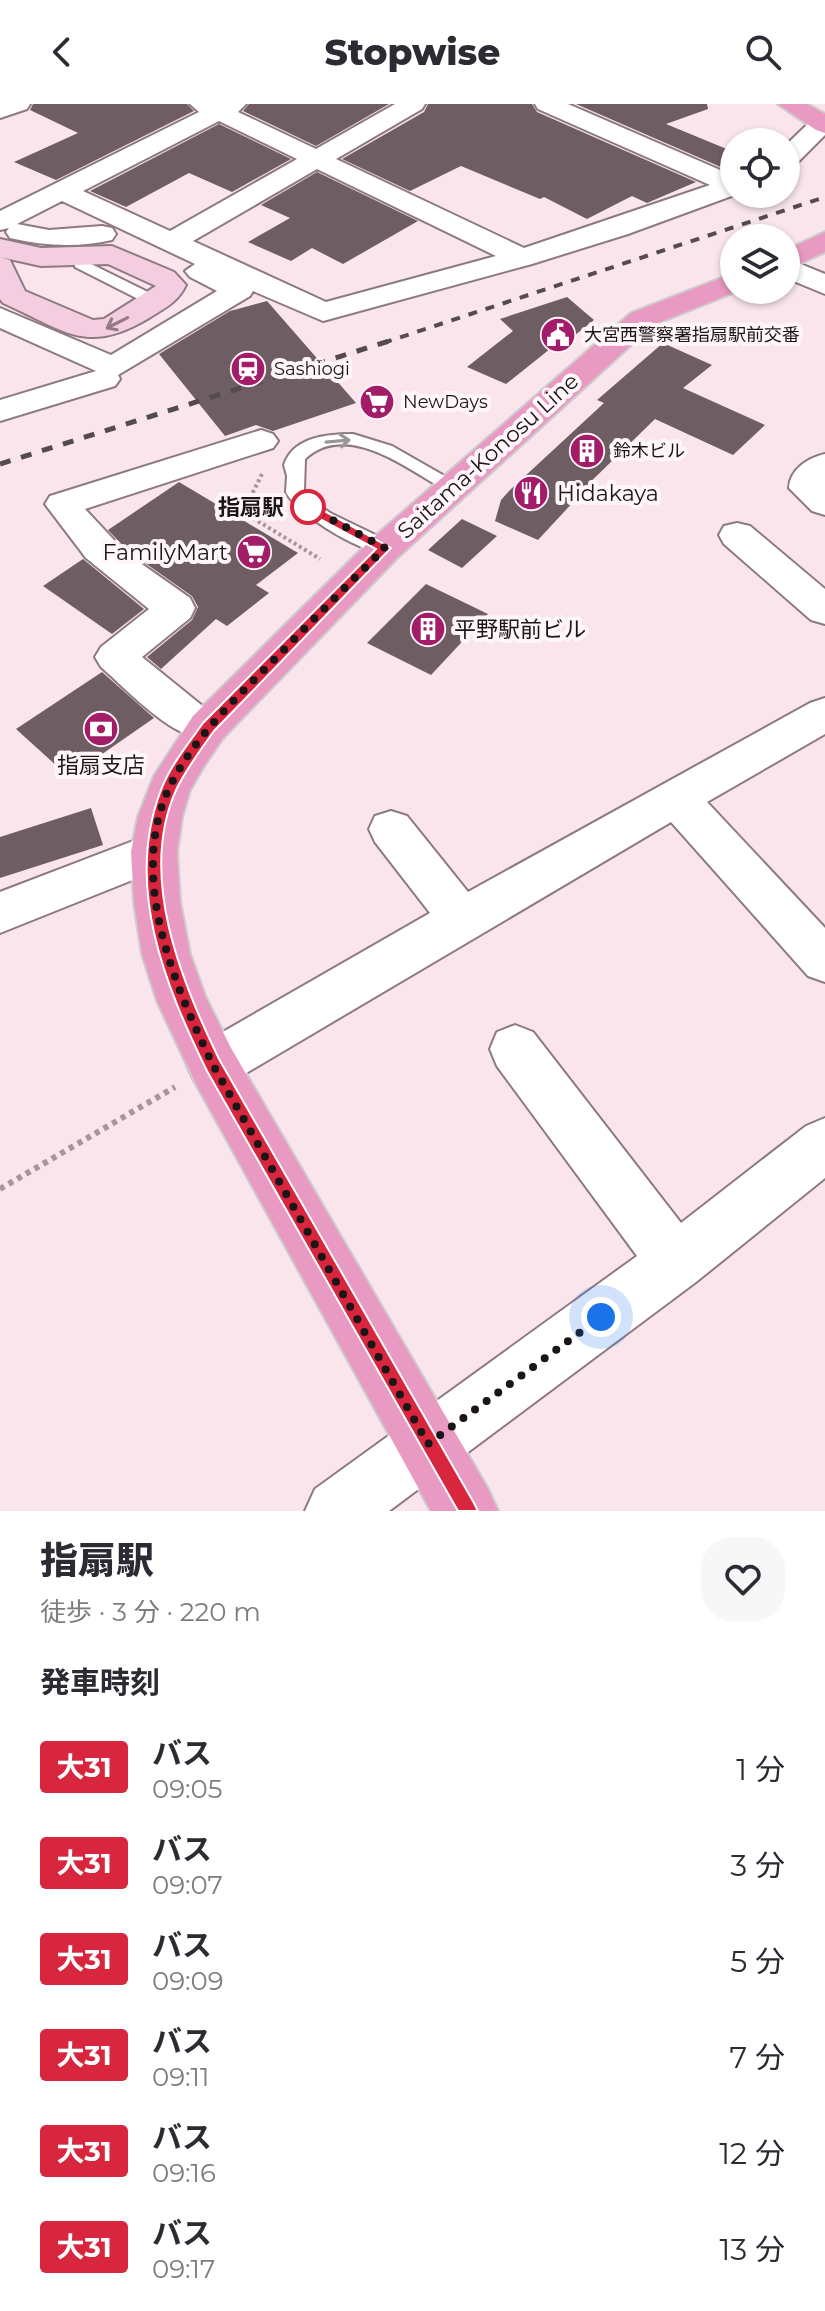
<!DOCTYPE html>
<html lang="ja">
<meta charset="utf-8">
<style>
:root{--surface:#fff;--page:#f7f7f7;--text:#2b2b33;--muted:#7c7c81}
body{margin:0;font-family:Montserrat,"Noto Sans JP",sans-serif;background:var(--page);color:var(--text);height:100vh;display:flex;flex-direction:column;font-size:30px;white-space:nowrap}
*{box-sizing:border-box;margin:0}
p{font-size:26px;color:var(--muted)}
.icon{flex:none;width:44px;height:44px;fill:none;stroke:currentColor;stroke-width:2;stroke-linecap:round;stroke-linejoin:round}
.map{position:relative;height:1407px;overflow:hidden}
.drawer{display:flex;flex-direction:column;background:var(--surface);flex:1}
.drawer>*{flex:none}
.badge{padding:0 16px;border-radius:6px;font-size:28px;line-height:52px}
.buttons{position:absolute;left:720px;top:24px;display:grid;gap:16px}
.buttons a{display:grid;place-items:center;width:80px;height:80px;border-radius:50%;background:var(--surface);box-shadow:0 2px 6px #0004;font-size:40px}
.you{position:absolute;width:40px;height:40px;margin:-20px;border:6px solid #fff;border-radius:50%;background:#1a73e8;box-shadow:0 0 0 12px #1a73e833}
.map>.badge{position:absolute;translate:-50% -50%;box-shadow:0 0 0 4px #fff}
h2{padding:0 40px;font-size:30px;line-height:72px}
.round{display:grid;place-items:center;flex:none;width:84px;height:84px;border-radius:32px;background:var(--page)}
.summary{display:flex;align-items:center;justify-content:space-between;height:136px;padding:0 40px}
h1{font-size:38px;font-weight:800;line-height:60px}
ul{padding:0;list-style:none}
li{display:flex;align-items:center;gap:24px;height:96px;padding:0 40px}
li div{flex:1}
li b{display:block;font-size:30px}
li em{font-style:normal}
li .badge{min-width:88px;font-weight:700;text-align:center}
header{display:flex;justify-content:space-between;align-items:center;height:104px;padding:0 40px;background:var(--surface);font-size:36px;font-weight:800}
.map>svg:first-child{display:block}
.building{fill:#6f5d64}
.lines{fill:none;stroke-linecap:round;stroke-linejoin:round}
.lane-casing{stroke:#8d7a81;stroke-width:4}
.street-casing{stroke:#8d7a81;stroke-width:4}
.secondary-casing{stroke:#8d7a81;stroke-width:4}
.primary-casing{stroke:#cdcccc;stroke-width:4}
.path-far1{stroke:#a6969c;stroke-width:4;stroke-dasharray:3 3;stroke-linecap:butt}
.path{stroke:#a6969c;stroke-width:6;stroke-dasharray:5 5;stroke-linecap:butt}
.lane{fill:#fff;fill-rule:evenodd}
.street{fill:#fff;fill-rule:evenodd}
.secondary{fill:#f4cde0;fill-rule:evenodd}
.primary{fill:#e99ac2;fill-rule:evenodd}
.rail-far1{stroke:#554b4f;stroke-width:4;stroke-dasharray:9 9;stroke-linecap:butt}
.rail{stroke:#554b4f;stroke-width:5;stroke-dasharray:11 11;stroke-linecap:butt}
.oneway{stroke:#937a86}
.oneway2{stroke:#999697}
.line{fill:#d7263d;stroke:#fff;stroke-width:2}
.walk{stroke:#1c1518;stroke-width:8;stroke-dasharray:0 14.4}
.stop-dot{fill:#fff;stroke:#d7263d;stroke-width:4}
.labels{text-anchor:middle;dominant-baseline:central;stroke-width:8;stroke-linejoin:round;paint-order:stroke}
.far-poi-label{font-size:18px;fill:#1c1518;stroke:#fff6fa;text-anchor:start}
.street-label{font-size:22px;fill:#1c1518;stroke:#fff6fa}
.poi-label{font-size:22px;fill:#1c1518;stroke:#fff6fa;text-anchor:start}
.stop-label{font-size:22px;font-weight:bold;fill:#1c1518;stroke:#fff6fa;text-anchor:end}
</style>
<header><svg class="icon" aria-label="back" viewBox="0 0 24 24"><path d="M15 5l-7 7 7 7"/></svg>Stopwise<svg class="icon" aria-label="search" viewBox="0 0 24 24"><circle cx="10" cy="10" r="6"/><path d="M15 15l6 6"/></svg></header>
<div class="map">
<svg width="825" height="1407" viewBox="0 0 825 1407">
<rect width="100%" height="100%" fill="#fae5ed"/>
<!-- building -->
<path class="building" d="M33 0H187L194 7 56 76 14 58 78 29 30 6Z
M249 0H389L316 42 243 7Z
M428 0H532L537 8 696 78 647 99 632 92 587 115 544 93 540 95 461 62 410 87 342 55 424 8Z
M576 0H707L708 5 666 20 734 48V58L723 64Z
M219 20 291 55 232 88 189 69 126 103 90 87Z
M317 68 418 117 343 160 312 144 291 157 248 138 290 114 261 101Z
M567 193 594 216 560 243 555 241 506 280 467 263 513 227 500 215Z
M267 197 356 299 273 327 256 321 225 332 159 250 230 207Z
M663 239 712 261 683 284 765 321 733 351 655 315 574 394 576 395 538 436 495 417 501 396 510 386 604 299 597 296Z
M179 378 298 449 256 481 269 489 227 522 216 515 161 565 147 553 192 516 198 503 192 492 128 447 108 426Z
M462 415 497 432 462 464 428 446Z
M83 455 144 505 112 530 43 482Z
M426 480 488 510 431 571 367 539Z
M102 568 154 614 69 673 16 625Z
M91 704 103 741 0 774V733Z"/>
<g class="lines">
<defs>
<path id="lane" d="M81 155 160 194 162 197 160 200H148L75 163V157Z
M353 330 392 342 462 382 459 386H445C407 365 347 316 305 355L304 386 309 394 330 409 392 439 395 444 392 449C369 455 296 410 286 388L287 372 284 361C293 333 327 330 353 330Z"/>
<path id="street" d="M0 0H30L27 5 0 14Z
M190 0H246L238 8 316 45 395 0H425L422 5 336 55 524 144 710 81 538 5 535 0H568L734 72V90H737L628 130 532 160 323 217 253 187 250 192 118 271 120 275 115 282 0 317V296L96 267 0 224V204L111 251 217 187 190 173 185 167 195 160 62 97 17 120 49 126 102 122 112 124 116 130 112 136C78 144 44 142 10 134L6 128 9 124 0 126V107L199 8ZM219 17 297 55 170 127 83 87ZM317 65 496 152 326 198 193 137Z
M825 12V31L795 61 786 63V41L814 14Z
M786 154 825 170V190L786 174Z
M261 326 273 330 278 337 273 344 85 405 126 449 190 494 195 504 190 514 142 553 205 604 223 612 229 623 223 634C182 647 131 589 101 563L95 553 101 543 149 505 86 454 45 400 50 392Z
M825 350V411L812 407 789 384C790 365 808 354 825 350Z
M737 419 750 422 825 485V520L811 516 724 440 719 431 724 422Z
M825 594V630L707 698 825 824V878L808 872 671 718 231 978 213 985 195 978 187 961 195 944 430 809 375 738 369 725 375 712 391 707 407 712 468 788 810 599Z
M154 729 170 735 177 748 170 761 0 829V788Z
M515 921 533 928 681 1119 806 1022 825 1014V1074L696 1178 389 1407H305L315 1385 637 1152 497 962 490 945 497 928Z"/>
<path id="secondary" d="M0 135 41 144 112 142 174 168 186 181C178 198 165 204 149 214 86 252 64 226 3 199L0 195V153L10 156 25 187 93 216 104 215 156 182 108 160 41 162 0 153Z"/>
<path id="primary" d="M778 0H807L825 10V29L816 26Z
M825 128V148L786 166V146Z
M734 169V186H740L653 221 398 453 223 634 204 662 190 686 182 713 177 748 180 798 190 850 205 892 231 944 488 1385 498 1407H431L195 978 157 897 142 850 134 798 131 748 138 713 154 672 193 612 372 435 631 209Z"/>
</defs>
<!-- lane casing -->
<use href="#lane" class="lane-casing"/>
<!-- street casing -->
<use href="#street" class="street-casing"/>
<!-- secondary casing -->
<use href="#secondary" class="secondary-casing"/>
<!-- primary casing -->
<use href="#primary" class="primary-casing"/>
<!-- path-far1 -->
<path class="path-far1" d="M262 370 243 408 320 455"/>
<!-- path -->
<path class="path" d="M0 1085 175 983"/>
<!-- lane -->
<use href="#lane" class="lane"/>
<!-- street -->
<use href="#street" class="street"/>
<!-- secondary -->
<use href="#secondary" class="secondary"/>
<!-- primary -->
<use href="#primary" class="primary"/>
<!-- rail-far1 -->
<path class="rail-far1" d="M383 239 825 93"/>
<!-- rail -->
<path class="rail" d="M0 360 389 237"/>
</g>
<!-- one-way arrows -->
<defs><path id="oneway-shaft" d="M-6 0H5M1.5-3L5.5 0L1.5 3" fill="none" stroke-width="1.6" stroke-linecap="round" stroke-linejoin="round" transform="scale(2)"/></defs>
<use class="oneway" href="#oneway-shaft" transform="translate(117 219) rotate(153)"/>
<use class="oneway2" href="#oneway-shaft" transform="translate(338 337) rotate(-5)"/>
<!-- line -->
<path class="line" d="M308 398 391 444 214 627C201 645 187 664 177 684 137 770 181 877 219 955L474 1399 478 1407H458L207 967C165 881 124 782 161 686 170 662 188 640 203 619L376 445 303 406 301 403Z"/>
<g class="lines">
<!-- walk -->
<path class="walk" d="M308 403 385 444C344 484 305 524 265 565 229 601 193 636 170 682 127 771 174 881 213 961L428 1340 601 1213"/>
</g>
<!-- icons -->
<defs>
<symbol id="civic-disc" viewBox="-11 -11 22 22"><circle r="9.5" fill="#a21c68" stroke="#fff6fa"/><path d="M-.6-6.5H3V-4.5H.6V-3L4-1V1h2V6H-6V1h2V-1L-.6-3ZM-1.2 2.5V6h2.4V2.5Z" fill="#fff"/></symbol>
<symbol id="station-disc" viewBox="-11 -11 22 22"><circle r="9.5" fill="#a21c68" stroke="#fff6fa"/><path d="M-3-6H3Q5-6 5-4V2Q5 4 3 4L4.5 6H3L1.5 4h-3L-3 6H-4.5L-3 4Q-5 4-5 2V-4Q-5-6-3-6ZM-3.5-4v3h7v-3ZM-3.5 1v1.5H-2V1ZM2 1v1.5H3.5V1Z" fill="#fff"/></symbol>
<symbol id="supermarket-disc" viewBox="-11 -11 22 22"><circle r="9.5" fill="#a21c68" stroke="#fff6fa"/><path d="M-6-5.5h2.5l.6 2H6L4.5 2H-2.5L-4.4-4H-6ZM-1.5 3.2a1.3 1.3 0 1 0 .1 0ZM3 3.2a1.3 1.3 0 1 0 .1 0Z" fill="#fff"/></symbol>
<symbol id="building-disc" viewBox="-11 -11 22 22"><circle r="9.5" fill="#a21c68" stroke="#fff6fa"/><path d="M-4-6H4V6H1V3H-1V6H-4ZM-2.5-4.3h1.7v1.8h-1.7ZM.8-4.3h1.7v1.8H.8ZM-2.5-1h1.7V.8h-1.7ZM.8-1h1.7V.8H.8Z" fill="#fff"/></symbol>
<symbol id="restaurant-disc" viewBox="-11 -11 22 22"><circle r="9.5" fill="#a21c68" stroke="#fff6fa"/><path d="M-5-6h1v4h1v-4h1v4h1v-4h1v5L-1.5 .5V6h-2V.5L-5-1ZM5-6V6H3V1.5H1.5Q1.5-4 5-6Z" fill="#fff"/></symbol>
<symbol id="bank-disc" viewBox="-11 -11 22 22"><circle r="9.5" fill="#a21c68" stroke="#fff6fa"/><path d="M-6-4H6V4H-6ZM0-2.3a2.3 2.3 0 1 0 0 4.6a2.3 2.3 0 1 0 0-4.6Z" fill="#fff"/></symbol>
</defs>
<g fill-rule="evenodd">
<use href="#civic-disc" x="538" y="211" width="40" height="40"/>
<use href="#station-disc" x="228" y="245" width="40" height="40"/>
<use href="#supermarket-disc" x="357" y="278" width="40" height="40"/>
<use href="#building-disc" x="567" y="327" width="40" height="40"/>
<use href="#restaurant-disc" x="511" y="369" width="40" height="40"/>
<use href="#supermarket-disc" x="234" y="428" width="40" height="40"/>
<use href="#building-disc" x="408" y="505" width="40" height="40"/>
<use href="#bank-disc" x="81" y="605" width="40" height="40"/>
</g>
<!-- markers -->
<circle class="stop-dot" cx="308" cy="403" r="16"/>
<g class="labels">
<!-- far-poi labels -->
<g class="far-poi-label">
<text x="584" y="231">大宮西警察署指扇駅前交番</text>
<text x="274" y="265">Sashiogi</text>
<text x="403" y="298">NewDays</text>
<text x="613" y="347">鈴木ビル</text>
</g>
<!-- street labels -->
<g class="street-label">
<text transform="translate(488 352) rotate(-42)">Saitama-Konosu Line</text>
</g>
<!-- poi labels -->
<g class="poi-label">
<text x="557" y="389">Hidakaya</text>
<text x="228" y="448" text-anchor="end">FamilyMart</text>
<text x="454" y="525">平野駅前ビル</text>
<text x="101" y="661" text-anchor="middle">指扇支店</text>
</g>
<!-- stop labels -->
<g class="stop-label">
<text x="284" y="403">指扇駅</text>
</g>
</g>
</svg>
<div class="buttons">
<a><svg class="icon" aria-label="locate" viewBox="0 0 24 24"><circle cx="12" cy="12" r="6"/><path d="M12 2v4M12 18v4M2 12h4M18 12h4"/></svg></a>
<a><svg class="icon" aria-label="layers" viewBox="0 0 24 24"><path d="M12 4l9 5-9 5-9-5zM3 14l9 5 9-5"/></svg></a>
</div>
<div class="you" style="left:601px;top:1213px"></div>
</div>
<section class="drawer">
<div class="summary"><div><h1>指扇駅</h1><p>徒歩 · 3 分 · 220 m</p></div><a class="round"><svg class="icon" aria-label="heart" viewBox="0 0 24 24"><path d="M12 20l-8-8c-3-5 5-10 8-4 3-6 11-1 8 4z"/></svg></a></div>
<h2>発車時刻</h2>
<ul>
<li><span class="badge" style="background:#d7263d;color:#fff">大31</span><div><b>バス</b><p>09:05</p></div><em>1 分</em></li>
<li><span class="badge" style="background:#d7263d;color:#fff">大31</span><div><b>バス</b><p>09:07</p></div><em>3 分</em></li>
<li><span class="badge" style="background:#d7263d;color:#fff">大31</span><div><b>バス</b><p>09:09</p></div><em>5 分</em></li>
<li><span class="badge" style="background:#d7263d;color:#fff">大31</span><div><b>バス</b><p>09:11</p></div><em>7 分</em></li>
<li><span class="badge" style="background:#d7263d;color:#fff">大31</span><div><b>バス</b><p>09:16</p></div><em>12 分</em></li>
<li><span class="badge" style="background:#d7263d;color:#fff">大31</span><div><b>バス</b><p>09:17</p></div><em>13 分</em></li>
</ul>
</section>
